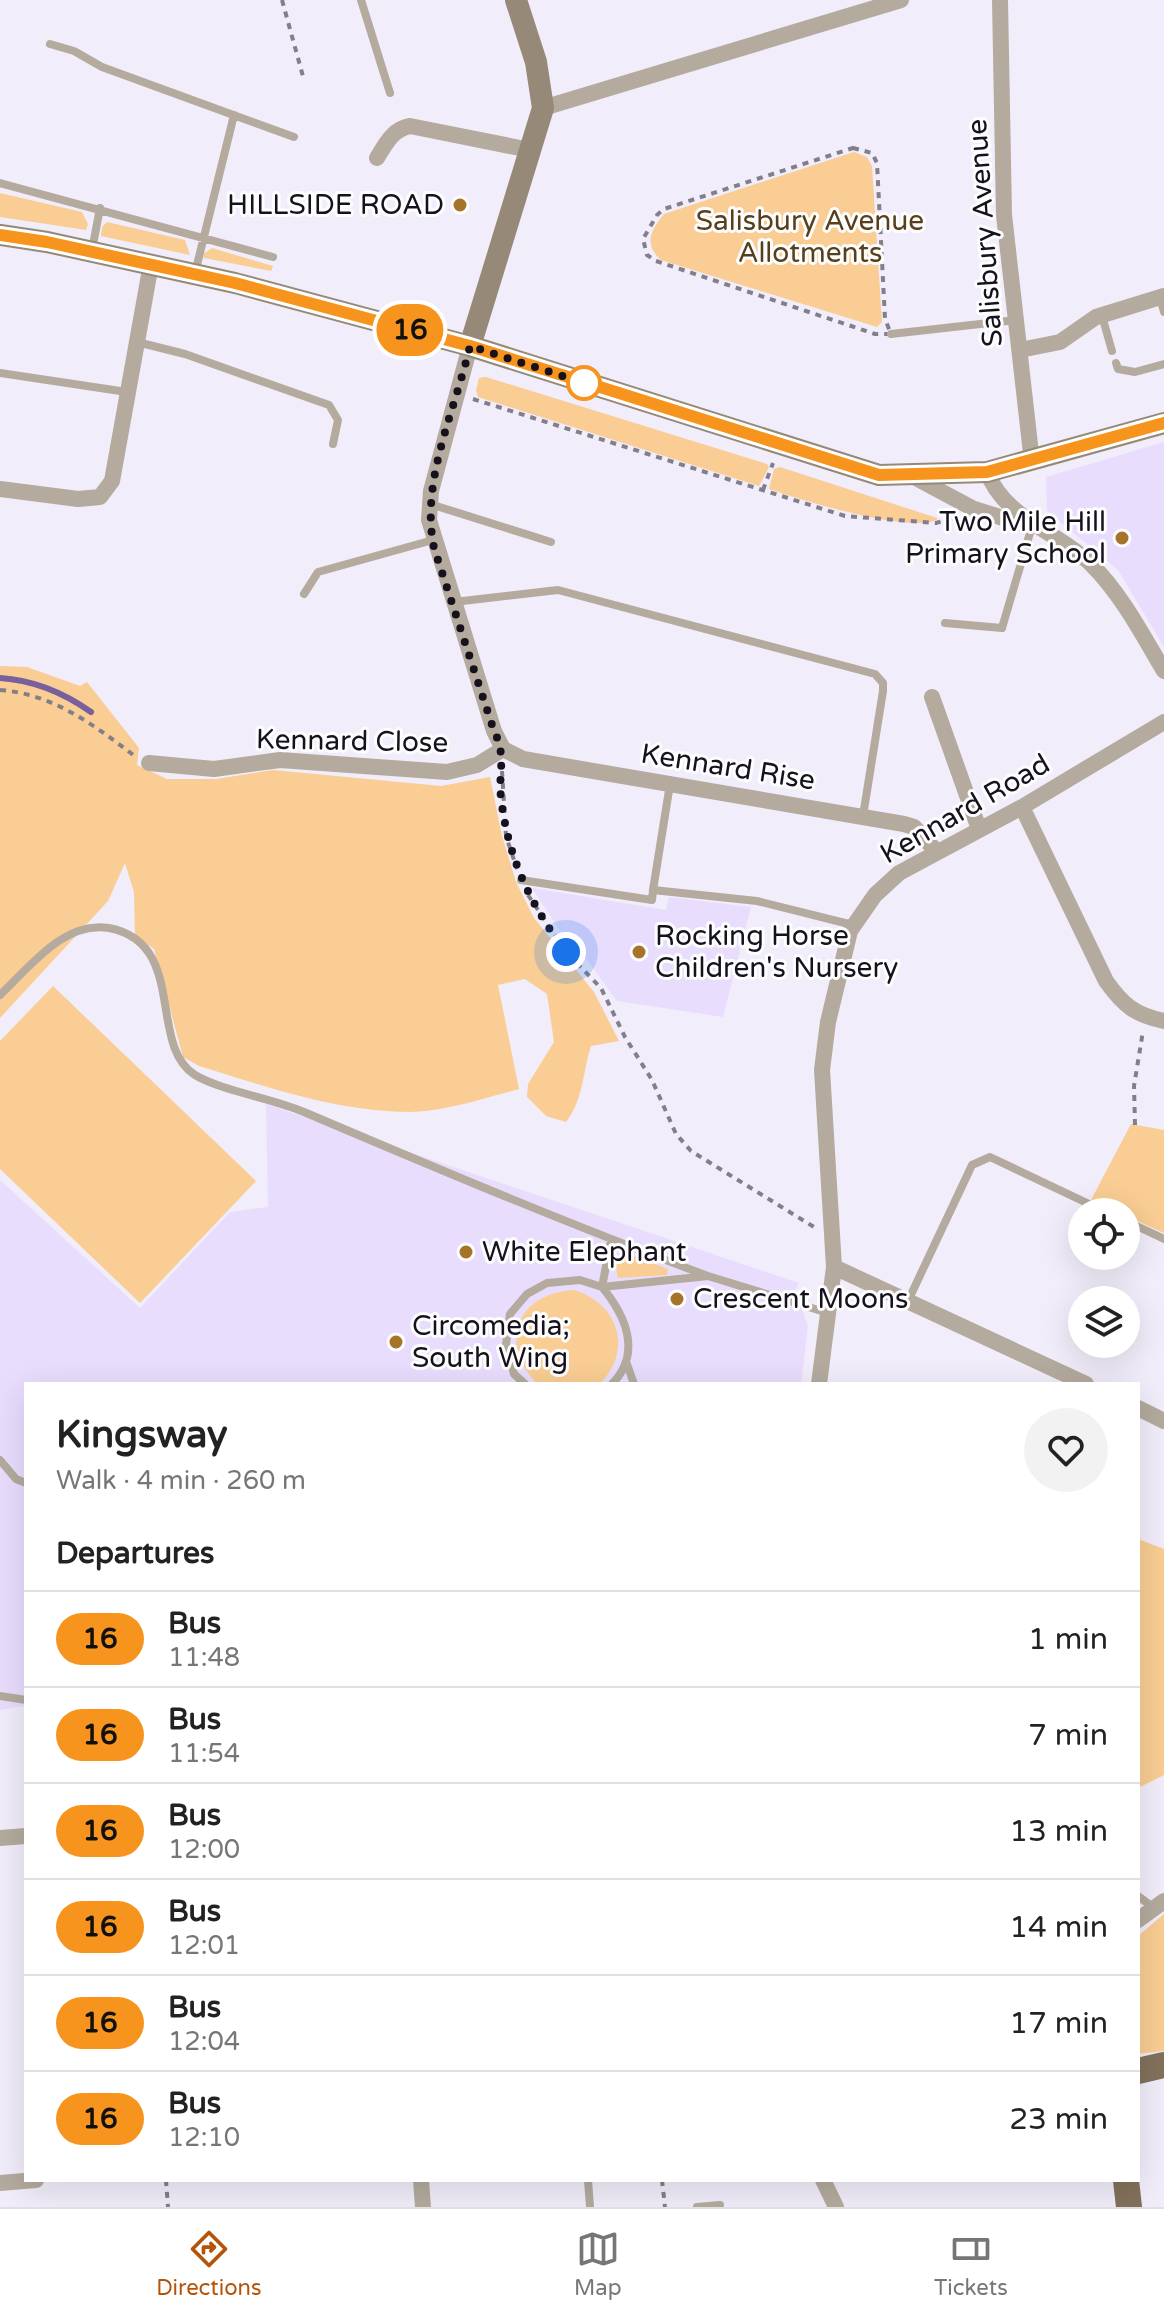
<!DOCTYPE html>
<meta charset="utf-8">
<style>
:root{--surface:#fff;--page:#f2f2f2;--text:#222;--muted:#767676;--line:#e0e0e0;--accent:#b45309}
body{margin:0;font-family:"Varela Round",sans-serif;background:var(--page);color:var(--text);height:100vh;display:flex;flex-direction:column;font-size:30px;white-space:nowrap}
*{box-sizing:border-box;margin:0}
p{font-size:26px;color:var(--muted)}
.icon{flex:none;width:44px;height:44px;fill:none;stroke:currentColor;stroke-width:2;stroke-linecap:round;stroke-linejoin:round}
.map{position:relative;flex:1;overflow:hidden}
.panel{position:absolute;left:24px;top:1382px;width:1116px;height:800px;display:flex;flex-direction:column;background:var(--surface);border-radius:0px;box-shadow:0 8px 32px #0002}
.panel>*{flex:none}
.badge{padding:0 16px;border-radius:26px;font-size:28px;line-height:52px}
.fabs{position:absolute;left:1068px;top:1198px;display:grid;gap:16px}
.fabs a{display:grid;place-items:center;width:72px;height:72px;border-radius:50%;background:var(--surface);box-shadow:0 8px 32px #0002;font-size:40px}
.you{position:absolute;width:40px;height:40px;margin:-20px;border:6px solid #fff;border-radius:50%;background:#1a73e8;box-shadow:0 0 0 12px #1a73e833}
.map>.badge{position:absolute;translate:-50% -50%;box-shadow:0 0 0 4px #fff}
h2{padding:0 32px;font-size:30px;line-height:72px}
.round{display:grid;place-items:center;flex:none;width:84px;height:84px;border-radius:42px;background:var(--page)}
.overview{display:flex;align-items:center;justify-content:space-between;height:136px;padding:0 32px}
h1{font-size:38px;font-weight:700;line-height:60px}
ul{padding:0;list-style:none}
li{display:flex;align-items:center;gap:24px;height:96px;padding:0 32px;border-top:2px solid var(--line)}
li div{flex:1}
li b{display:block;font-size:30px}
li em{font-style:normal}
li .badge{min-width:88px;font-weight:700;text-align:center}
.tabs{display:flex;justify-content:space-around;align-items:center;height:112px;border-top:2px solid var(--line);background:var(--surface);font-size:22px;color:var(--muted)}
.tabs a{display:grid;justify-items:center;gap:4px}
.tabs .active{color:var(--accent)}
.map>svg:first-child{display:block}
.built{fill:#e8ddfd}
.green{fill:#f9cd93}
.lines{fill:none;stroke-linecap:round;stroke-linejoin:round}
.stream{stroke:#78609d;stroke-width:6}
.path{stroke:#827e8a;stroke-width:4;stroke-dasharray:6 6;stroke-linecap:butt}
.lane{stroke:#b4aa9e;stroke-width:8}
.street{stroke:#b4aa9e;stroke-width:16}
.secondary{stroke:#978977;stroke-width:22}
.primary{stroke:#82715b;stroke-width:26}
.line-casing{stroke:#fff;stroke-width:18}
.line{stroke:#f7941e;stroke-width:12}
.walk{stroke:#16121d;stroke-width:8;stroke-dasharray:0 14.4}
.poi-dot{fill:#a57429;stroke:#fdfdfd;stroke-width:3}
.stop-dot{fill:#fff;stroke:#f7941e;stroke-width:4}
.labels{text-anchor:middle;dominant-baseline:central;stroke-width:6;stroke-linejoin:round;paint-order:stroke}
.poi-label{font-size:28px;fill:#16121d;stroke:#fdfdfd;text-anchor:start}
.park-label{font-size:28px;fill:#573f1c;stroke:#fdfdfd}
.street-label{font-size:28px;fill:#16121d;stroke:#fdfdfd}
</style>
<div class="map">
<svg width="1164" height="2207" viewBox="0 0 1164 2207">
<rect width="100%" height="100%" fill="#f1edfa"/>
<!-- built -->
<path class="built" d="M1164 442V647L1118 570 1047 511 1046 477Z
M532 888 666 910 669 897 751 907 723 1017 617 1001 587 960 558 928Z
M266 1104 799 1283 795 1290 808 1326 801 1384H26V1706L0 1710V1180L140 1308 230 1212 268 1207Z"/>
<!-- green -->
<path class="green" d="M854 152 867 157 872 166 882 322 877 327 661 260C643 244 651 230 664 214Z
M0 193 82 212 88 224 86 230 0 217Z
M107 222 185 240 190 255 101 236 102 227Z
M212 248 273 266 271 271 204 258 203 254Z
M486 377 767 464 769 467 759 486 478 397 476 390 479 378Z
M780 467 937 518V520C908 533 801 500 769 489L774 469Z
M0 666 27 667 80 686 87 682 139 748 137 765 167 779H216L273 770 441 786 490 777 502 836 516 882 534 918 594 992 619 1041 591 1046C582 1074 584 1099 566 1122L546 1116 527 1097 528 1084 554 1042 547 994 525 979 498 985 519 1089C484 1098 446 1111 410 1112 338 1112 267 1087 199 1066L183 1057 154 949 135 935 134 892 125 863 108 901 0 1018Z
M53 986 256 1181 140 1303 0 1169V1041Z
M1131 1124 1164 1130V1233L1126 1216V1212L1091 1200Z
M623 1252 668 1269 667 1275 618 1278 614 1259Z
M575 1290C619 1305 633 1349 600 1384H537C497 1342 517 1293 575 1290Z
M1138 1539 1164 1549V1775L1138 1788Z
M1164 1914V2051L1138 2054V1936Z"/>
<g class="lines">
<!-- stream -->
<path class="stream" d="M0 678C33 680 64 693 91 712"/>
<!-- path -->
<path class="path" d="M282 0 304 80
M853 148 872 153 877 163 885 319 891 334H875L656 261 647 255 643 239 657 215 664 209Z
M473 399 845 516 936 523 953 518
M763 490 773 463
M0 690C54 694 95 726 136 757
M502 771 506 836 517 869
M528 895 566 952 601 988 625 1037 652 1080 676 1134 691 1151 814 1227
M1135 1125 1134 1086 1143 1031
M166 2180 168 2207
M662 2180 665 2207"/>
<!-- lane -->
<path class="lane" d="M361 0 390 93
M50 44 74 51 102 67 294 137
M0 183 273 257
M92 250 100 208
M195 273 234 115
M1160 298 1164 312
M1102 316 1112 351
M891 334 1016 320
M137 342 185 354 329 405 338 420 333 444
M1116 363 1118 369 1135 372 1164 364
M0 373 127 392
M430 504 551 542
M304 594 318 572 433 540
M454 602 558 590 875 674 883 683V691L863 816
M945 623 1002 628 1032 526
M670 784 653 890 757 901 853 925
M521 880 652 900 653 890
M0 995C29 968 64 920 109 928 188 943 147 1045 195 1075 222 1091 272 1098 304 1112 438 1169 571 1225 708 1276
M1126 1221 1164 1239
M602 1287C626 1316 642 1353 612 1384
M602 1287 611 1240
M908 1301 972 1165 990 1157 1106 1212
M627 1364 634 1384
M525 1384 514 1374 506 1344 510 1314 527 1294 547 1283 580 1280 602 1287 708 1276 828 1313
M0 1460 16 1479 26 1483
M0 1696 26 1700
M1138 1896 1154 1908
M588 2180 590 2207
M697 2207 720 2205"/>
<!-- street -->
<path class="street" d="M1000 0 1004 215 1032 462
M543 108 901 0
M377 158C386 143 393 129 410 126L530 150
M470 346 431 491 429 520 494 731 503 749
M1020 350 1060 342 1096 317 1164 296
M987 472C1005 519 1057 531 1091 564 1122 595 1142 634 1164 671
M914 477 974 509 1026 525
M0 489 78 499 100 497 112 481 151 264
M932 697 979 829
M503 749 523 759 904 824 914 827 936 851
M149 763 214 769 280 760 447 772 477 765 503 749
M1022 807 1106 981C1123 1005 1135 1015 1164 1021
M834 1267 1086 1384
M819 1384 834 1267 822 1070 828 1022 850 931 875 895 899 873 1022 807 1164 722
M1138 1408 1164 1421
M0 1838 26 1836
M1138 1920 1164 1901
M421 2180 423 2207
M823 2180 836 2207
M0 2183 36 2180"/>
<!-- secondary -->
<path class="secondary" d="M0 235 47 242 235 283 470 346 879 475 987 472 1164 423
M470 346 543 108 536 62 516 0"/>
<!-- primary -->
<path class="primary" d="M1138 2071 1164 2065
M1126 2180 1129 2207"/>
</g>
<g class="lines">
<defs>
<path id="line" d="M0 235 47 242 235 283 470 346 879 475 987 472 1164 423"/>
</defs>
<!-- line casing -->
<use href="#line" class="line-casing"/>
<!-- line -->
<use href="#line" class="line"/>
<!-- walk -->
<path class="walk" d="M566 952C530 904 508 858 501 798 498 771 507 757 494 731L434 548C420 481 455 411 470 346L584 383"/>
</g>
<!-- markers -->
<g class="poi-dot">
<circle cx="460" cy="205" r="8"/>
<circle cx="1122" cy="538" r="8"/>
<circle cx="639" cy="952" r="8"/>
<circle cx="466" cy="1252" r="8"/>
<circle cx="677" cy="1299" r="8"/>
<circle cx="396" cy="1342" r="8"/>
</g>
<circle class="stop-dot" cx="584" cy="383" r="16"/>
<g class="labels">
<!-- poi labels -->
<g class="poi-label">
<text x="444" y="205" text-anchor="end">HILLSIDE ROAD</text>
<text x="1106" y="522" text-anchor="end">Two Mile Hill<tspan x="1106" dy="32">Primary School</tspan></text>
<text x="655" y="936">Rocking Horse<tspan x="655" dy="32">Children's Nursery</tspan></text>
<text x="482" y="1252">White Elephant</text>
<text x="693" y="1299">Crescent Moons</text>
<text x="412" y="1326">Circomedia;<tspan x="412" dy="32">South Wing</tspan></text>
</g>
<!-- park labels -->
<g class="park-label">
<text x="810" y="221">Salisbury Avenue<tspan x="810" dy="32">Allotments</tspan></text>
</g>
<!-- street labels -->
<g class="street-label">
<text transform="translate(985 233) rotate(-94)">Salisbury Avenue</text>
<text transform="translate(352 741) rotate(1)">Kennard Close</text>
<text transform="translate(728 767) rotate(9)">Kennard Rise</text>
<text transform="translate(965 809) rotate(-30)">Kennard Road</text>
</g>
</g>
</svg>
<div class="fabs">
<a><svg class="icon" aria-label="locate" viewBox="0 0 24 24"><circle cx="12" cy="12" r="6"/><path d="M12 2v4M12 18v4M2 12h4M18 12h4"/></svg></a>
<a><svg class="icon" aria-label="layers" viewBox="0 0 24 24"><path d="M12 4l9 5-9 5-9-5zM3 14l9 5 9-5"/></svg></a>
</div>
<div class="you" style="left:566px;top:952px"></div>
<b class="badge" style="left:410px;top:330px;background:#f7941e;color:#111">16</b>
<section class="panel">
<div class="overview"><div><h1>Kingsway</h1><p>Walk · 4 min · 260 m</p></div><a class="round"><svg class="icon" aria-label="heart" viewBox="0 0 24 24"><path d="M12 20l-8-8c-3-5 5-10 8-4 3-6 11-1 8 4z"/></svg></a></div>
<h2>Departures</h2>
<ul>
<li><span class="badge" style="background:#f7941e;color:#111">16</span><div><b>Bus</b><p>11:48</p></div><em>1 min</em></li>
<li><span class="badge" style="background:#f7941e;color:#111">16</span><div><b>Bus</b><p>11:54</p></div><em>7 min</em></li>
<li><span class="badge" style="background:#f7941e;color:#111">16</span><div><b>Bus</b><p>12:00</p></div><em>13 min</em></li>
<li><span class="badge" style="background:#f7941e;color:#111">16</span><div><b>Bus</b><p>12:01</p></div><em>14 min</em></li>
<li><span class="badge" style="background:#f7941e;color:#111">16</span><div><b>Bus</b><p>12:04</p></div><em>17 min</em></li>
<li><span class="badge" style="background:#f7941e;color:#111">16</span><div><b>Bus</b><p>12:10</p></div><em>23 min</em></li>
</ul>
</section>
</div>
<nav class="tabs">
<a class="active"><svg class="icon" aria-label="directions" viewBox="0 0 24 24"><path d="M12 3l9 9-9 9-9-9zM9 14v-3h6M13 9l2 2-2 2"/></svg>Directions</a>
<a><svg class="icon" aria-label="map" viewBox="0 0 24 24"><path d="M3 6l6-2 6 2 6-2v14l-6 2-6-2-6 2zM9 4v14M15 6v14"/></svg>Map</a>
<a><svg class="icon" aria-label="tickets" viewBox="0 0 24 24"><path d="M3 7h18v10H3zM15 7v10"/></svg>Tickets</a>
</nav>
